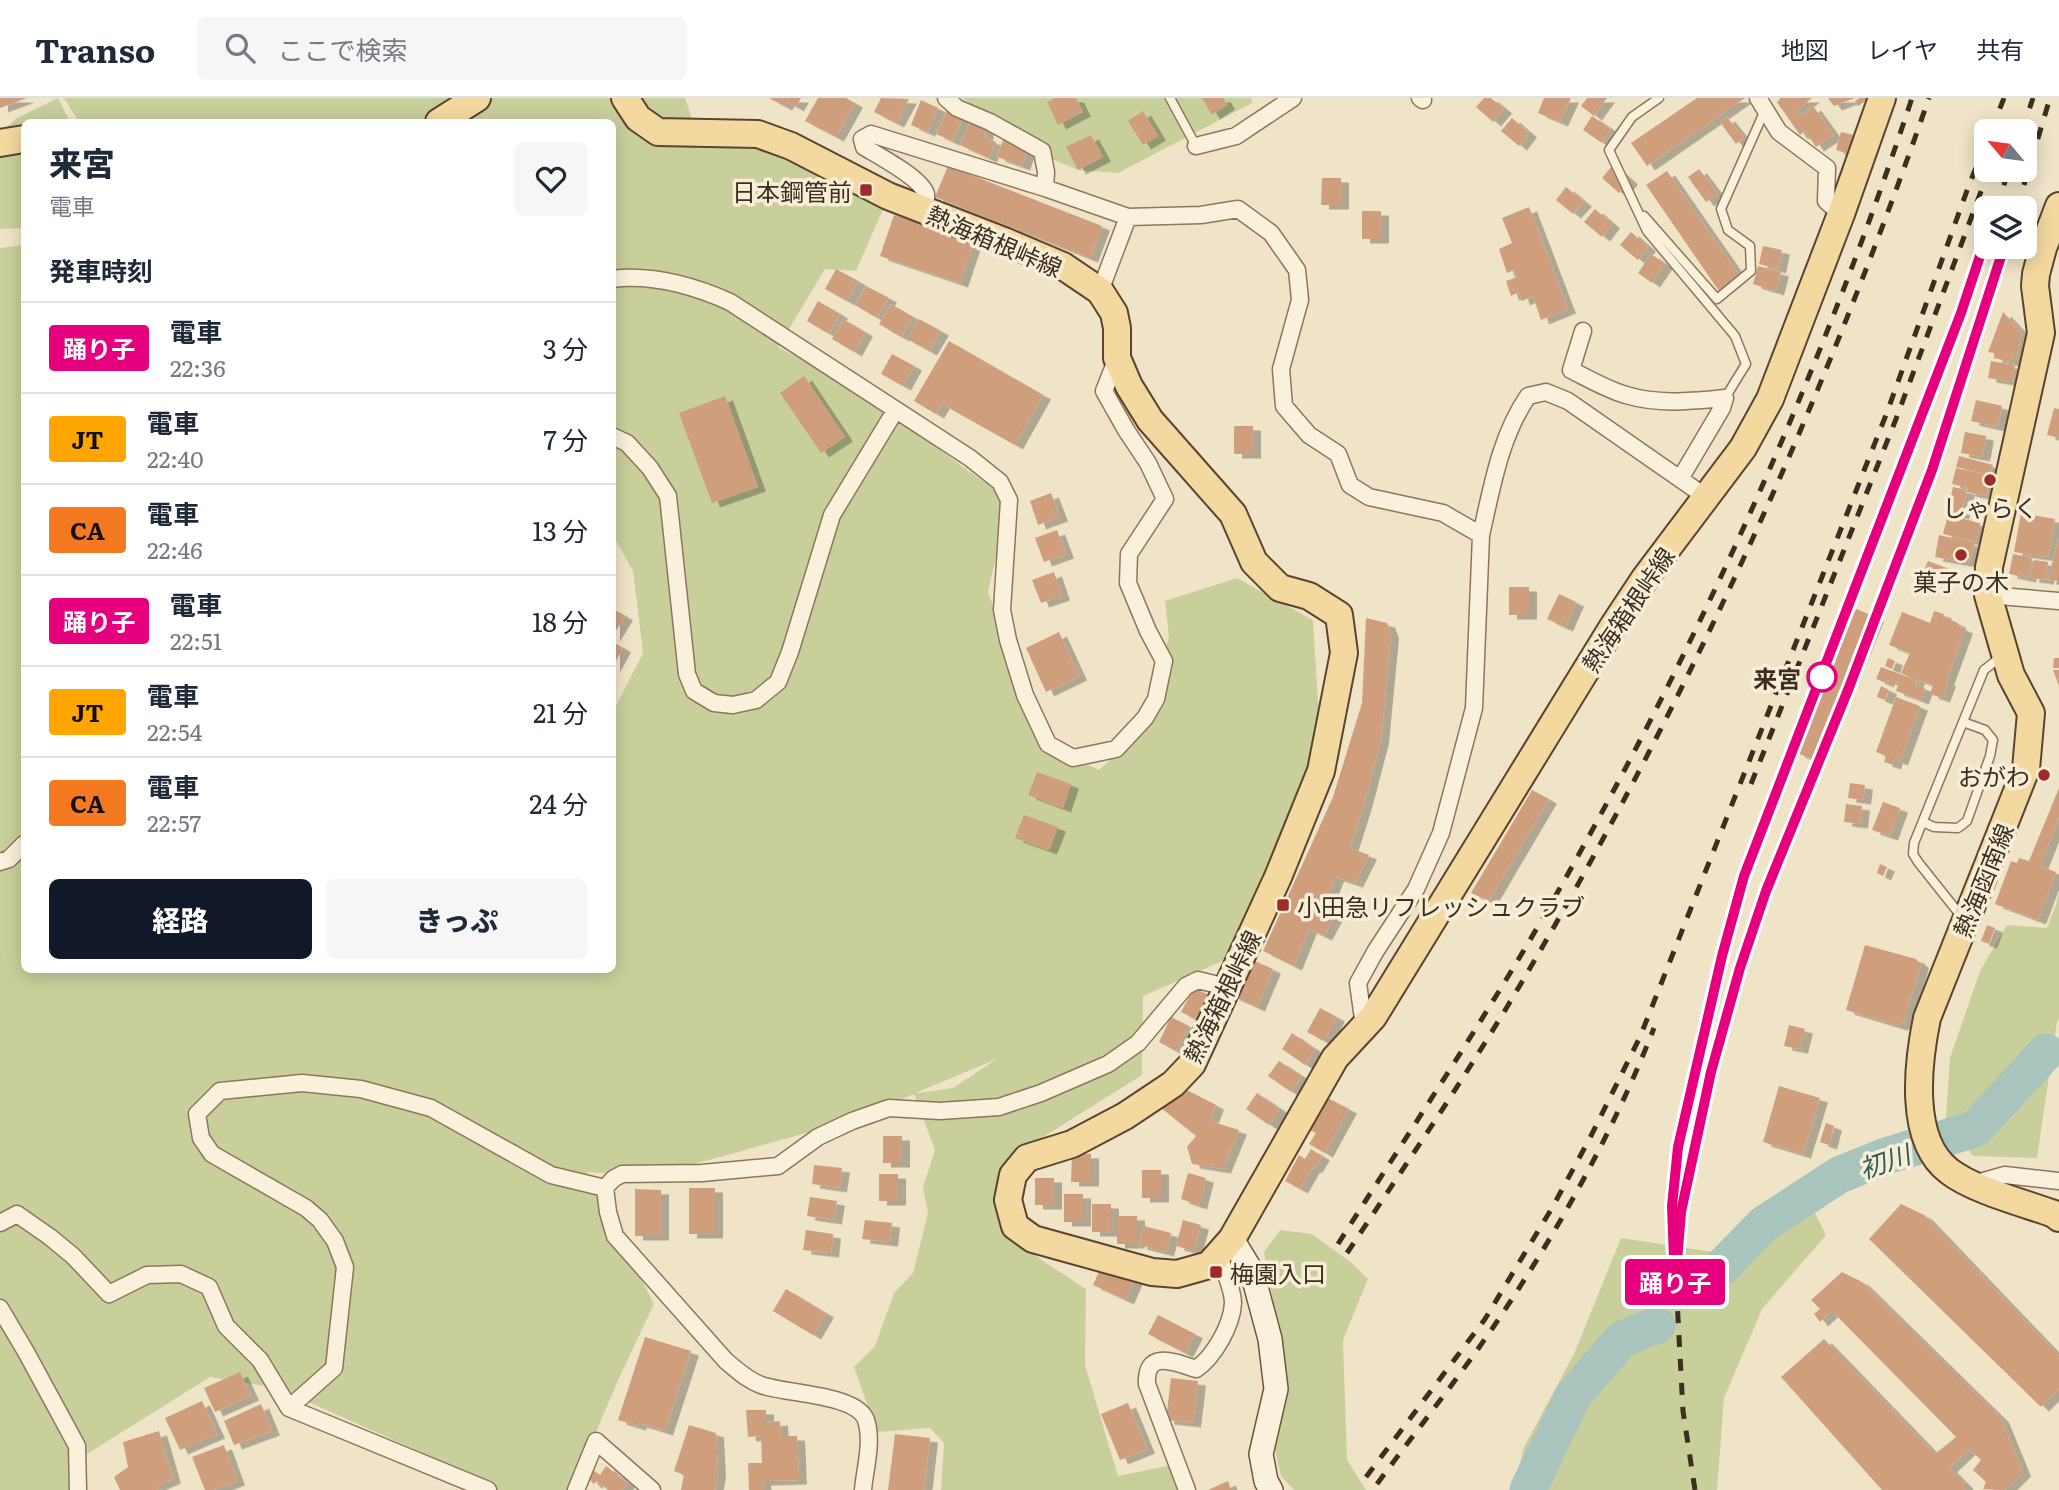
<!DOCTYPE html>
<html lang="ja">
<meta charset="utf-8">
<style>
:root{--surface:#fff;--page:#f6f6f7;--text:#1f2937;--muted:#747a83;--line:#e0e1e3;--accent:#111827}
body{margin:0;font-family:Literata,"Noto Sans JP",serif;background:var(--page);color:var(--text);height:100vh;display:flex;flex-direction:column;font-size:26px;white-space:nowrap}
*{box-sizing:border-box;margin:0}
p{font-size:23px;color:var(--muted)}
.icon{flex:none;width:38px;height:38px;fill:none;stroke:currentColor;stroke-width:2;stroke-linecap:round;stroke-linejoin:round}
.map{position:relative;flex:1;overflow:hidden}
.details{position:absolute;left:21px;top:21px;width:595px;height:854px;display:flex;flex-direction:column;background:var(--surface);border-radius:10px;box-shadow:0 4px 18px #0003}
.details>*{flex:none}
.badge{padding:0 14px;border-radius:5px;font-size:24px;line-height:46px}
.needle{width:46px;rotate:299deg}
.fabs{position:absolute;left:1974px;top:21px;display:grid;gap:14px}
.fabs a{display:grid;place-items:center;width:63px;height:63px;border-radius:10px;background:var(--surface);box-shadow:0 4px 18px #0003;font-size:35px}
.map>.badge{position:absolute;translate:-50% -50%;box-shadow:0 0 0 4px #fff}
h2{padding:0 28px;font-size:26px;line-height:63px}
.round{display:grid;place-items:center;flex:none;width:74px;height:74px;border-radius:10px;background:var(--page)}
.summary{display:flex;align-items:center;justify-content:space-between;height:119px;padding:0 28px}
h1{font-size:33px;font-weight:800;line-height:52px}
.primary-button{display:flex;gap:14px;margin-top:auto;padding:14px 28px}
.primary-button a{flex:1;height:80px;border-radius:10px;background:var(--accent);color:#fff;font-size:28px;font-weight:800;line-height:80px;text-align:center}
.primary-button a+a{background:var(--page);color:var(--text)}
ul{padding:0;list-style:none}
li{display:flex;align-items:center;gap:21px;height:91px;padding:0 28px;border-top:2px solid var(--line)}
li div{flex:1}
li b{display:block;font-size:26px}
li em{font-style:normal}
li .badge{min-width:77px;font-weight:700;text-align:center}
header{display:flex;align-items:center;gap:42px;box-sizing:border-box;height:98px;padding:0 35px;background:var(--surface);border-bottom:2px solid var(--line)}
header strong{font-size:33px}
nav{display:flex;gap:38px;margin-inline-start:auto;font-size:24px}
.search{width:490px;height:63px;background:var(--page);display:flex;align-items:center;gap:18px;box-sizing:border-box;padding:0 24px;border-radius:10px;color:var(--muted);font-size:26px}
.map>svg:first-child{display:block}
.green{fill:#c9cf9b;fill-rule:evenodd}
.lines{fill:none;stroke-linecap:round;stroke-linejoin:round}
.river{stroke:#a9c4bc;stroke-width:37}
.building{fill:#cf9f7d;filter:url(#shadow)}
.lane-casing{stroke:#8d765c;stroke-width:11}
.street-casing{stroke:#8d765c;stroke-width:19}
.secondary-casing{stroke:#6f573f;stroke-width:26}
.primary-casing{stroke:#5b4430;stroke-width:30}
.lane{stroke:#faf1dc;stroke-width:8}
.street{stroke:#faf1dc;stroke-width:16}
.secondary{stroke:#faf1dc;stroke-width:23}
.primary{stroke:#f3d9a0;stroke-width:26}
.rail{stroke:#3d2e20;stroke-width:5;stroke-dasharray:12 12;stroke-linecap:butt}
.line-casing{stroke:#fff;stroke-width:16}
.line{stroke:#e6007e;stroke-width:10}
.poi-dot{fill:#9e2a2b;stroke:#f7eed8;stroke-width:2.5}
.stop-dot{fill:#fff;stroke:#e6007e;stroke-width:3.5}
.labels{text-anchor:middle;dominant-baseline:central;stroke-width:7;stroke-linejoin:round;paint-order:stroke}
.poi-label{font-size:24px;fill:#3d2e20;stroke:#f7eed8;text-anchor:end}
.street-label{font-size:24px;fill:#3d2e20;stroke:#f7eed8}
.stop-label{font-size:24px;font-weight:bold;fill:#3d2e20;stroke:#f7eed8;text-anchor:end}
.water-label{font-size:26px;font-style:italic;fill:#2f5d5a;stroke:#f7eed8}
</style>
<header>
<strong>Transo</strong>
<div class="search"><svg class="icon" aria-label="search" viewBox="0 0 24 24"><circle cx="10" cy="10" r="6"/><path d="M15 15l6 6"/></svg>ここで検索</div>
<nav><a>地図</a><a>レイヤ</a><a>共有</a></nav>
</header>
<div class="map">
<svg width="2059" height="1392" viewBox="0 0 2059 1392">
<defs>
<filter id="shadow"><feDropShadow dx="8" dy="4.5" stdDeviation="0" flood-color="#0004"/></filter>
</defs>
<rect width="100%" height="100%" fill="#f0e4c8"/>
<!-- green -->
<path class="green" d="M58 0 70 24H24V130L0 131V35L17 20Z
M64 0H685L693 24 887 102 856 173 825 171 778 249C860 292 934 348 1009 402L988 494 1046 649 1099 672 1146 631 1169 538 1165 503 1237 480 1313 522 1320 636 1289 723 1227 861 1143 898 1142 977 1029 1048 1010 1110 1031 1155 1086 1191 1085 1267 1118 1378 1182 1365 1185 1392H941L944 1345 930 1330 877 1334 854 1269 875 1248 894 1195 913 1175 928 1115 923 1089 935 1052 914 996 850 1023 651 1078 587 1074 654 1206 620 1278 571 1392H479L453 1384 452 1368 277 1290 210 1279 74 1364 84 1392H0V150L24 147V872H612L613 614 643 555 633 473 613 437 612 24H79ZM997 961 953 990 918 995V994Z
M963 0H1251L1252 5 1118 75 1078 72 1028 51Z
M2059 793V920L2057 924 2037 1060 1973 1058 1946 1019 1950 960 1980 873 2007 827 2047 830 2056 807Z
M1815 1115 1826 1137 1762 1211 1724 1300 1717 1392H1513L1524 1349 1574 1256 1621 1140 1727 1156Z
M1280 1132 1312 1136 1353 1166 1368 1181 1343 1242 1347 1362 1366 1392H1294L1281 1378 1275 1352 1285 1288 1274 1208 1264 1154Z"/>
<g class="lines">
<!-- river -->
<path class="river" d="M1720 1171 1764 1126 1839 1077 1886 1058 1975 1031 2046 954
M1528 1392 1573 1298 1622 1241 1657 1227"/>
</g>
<!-- building -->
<path class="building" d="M0 0H27L0 10Z
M769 0H801L796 9 787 4 784 8Z
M818 0H846L855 5 836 39 805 23Z
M881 0 909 1 896 25 874 14Z
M1055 0H1076L1083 14 1058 27 1047 4Z
M1202 0H1223L1227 7 1212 17Z
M1484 0H1491L1504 11 1493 24 1476 9Z
M1544 0H1571L1560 24 1538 15Z
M1587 0H1607L1594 18 1581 8Z
M1697 0H1745L1647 68 1631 45Z
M1779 0H1812L1796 13 1799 18 1813 8 1834 37 1816 49 1805 33 1800 37 1777 4 1780 1Z
M1828 0H1855L1834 8Z
M1860 0H1870L1858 8 1855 3Z
M921 2 938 10 927 34 911 27Z
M947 12 963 19 952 43 936 36Z
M1143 13 1158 38 1143 47 1128 23Z
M1592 18 1611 31 1602 45 1583 32Z
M1727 19 1744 40 1736 46 1720 24Z
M1512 20 1529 35 1519 48 1501 33Z
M970 23 986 30 985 40 996 44 989 60 960 47Z
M1841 34 1854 37 1848 56 1836 52Z
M1091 37 1103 59 1078 72 1066 49Z
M1003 42 1028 51 1022 68 997 59Z
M1613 67 1630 82 1619 95 1602 80Z
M948 68 1102 128 1090 160 935 99Z
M1699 71 1718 96 1706 104 1688 79Z
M1667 73 1740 178 1719 193 1646 87Z
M1322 80H1341V107H1321Z
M1566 89 1584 104 1573 116 1556 102Z
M1529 109 1568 211 1541 222 1533 198 1522 203 1519 194 1511 198 1506 183 1517 179 1514 172 1507 175 1499 151 1512 145 1502 120Z
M1595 111 1612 126 1602 139 1584 124Z
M1362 113H1381V141H1362Z
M894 117 974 143 960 185 880 158Z
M1631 134 1648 149 1638 162 1620 147Z
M1763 148 1782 152 1778 171 1759 166Z
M1651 156 1665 166 1652 185 1638 175Z
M1758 168 1781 174 1776 193 1753 186Z
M836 171 858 183 847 203 825 191Z
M866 188 889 200 877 220 855 207Z
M818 203 840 216 829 236 807 223Z
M891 206 913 219 901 239 879 226Z
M2003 214 2022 234 2016 262 2011 261V264L1994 260V255L1988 254Z
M843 221 865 234 854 254 832 241Z
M919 221 941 233 929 253 907 241Z
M949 243 1043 297 1015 347 942 306 936 316 914 303Z
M892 256 914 268 903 288 881 276Z
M1991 263 2015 267 2012 284 1988 280Z
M804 278 845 339 821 355 780 295Z
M725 298 758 389 712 405 679 315Z
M1976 302 2002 308 1997 329 1971 323Z
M2054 310 2059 311V340L2047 337Z
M1234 328H1253V356H1234Z
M1965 334 1986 338 1982 359 1961 355Z
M1959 358 1993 367 1990 377 1956 369Z
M1956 370 1991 378 1986 398 1967 394 1968 390 1952 386Z
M1953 389 1967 392 1961 417 1947 414Z
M1051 395 1060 419 1038 427 1030 403Z
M2021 415 2055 421 2048 459 2014 454Z
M1948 417 1980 425 1976 444 1943 436Z
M1057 432 1066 456 1044 464 1035 440Z
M1939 437 1975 445 1969 465 1935 459Z
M2058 441H2059V483L2048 482Z
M2013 456 2032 460 2028 480 2009 476Z
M2034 462 2048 464 2046 482 2031 480Z
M1928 463 1949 471 1946 480 1924 472Z
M1054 474 1062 498 1041 505 1032 482Z
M1509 489H1529V517H1509Z
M1559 496 1576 504 1565 529 1547 521Z
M612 510 625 518 612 539Z
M1856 511 1876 519 1817 663 1797 655Z
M1934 513 1944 516 1943 519 1958 525V528L1965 531 1946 583 1948 584 1942 600 1930 596 1933 587 1917 581 1915 586 1925 590 1921 602 1896 593 1899 584 1896 583 1894 588 1889 586 1890 583 1887 582 1886 585 1876 581 1881 569 1914 581 1901 575 1910 555 1889 547 1902 514 1930 525Z
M1366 520 1387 525 1391 536 1381 641 1364 706 1350 750 1369 757 1355 785 1336 779 1323 813 1335 818 1324 838 1309 831 1294 868 1263 853 1333 699 1362 605Z
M1059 534 1079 578 1046 594 1026 550Z
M615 545 623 550 612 570V549Z
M1888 560 1895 563 1892 571 1885 568Z
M2054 560H2059V570H2053Z
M2053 572H2059V588Z
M1881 588 1889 592 1885 602 1877 599Z
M1896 599 1920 608 1900 663 1895 661 1893 667 1884 664 1886 658 1876 654Z
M1037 674 1071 686 1063 710 1028 697Z
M1850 685 1865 687 1863 702 1848 700Z
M2059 690V719L2040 768 2056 774 2038 822 1995 806 2011 763 2017 765 2019 760 2029 763Z
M1532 692 1549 701 1489 803 1471 795Z
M1883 704 1900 710 1890 738 1872 732Z
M1846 706 1862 708 1860 726 1844 724Z
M1024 717 1058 729 1049 752 1015 740Z
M1880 766 1887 769 1883 778 1877 775Z
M1987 827 1995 830 1989 846 1981 843Z
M1865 847 1916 861 1921 866 1903 926 1899 928 1846 912Z
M1248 860 1273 871 1257 909 1232 898Z
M1194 890 1211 898 1199 923 1181 914Z
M1320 910 1337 919 1324 943 1307 934Z
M1171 919 1189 928 1176 953 1159 944Z
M1789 927 1805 931 1800 951 1784 948Z
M1292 935 1315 951 1305 967 1282 951Z
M1279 963 1302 978 1291 994 1268 978Z
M1179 988 1216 1007 1210 1023 1239 1032 1223 1071 1192 1066 1187 1049 1196 1038 1161 1010Z
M1779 988 1820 1000 1803 1056 1763 1044Z
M1257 995 1280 1011 1269 1027 1246 1011Z
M1326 999 1349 1011 1325 1055 1309 1046 1316 1035 1308 1031Z
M1826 1025 1834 1028 1829 1047 1820 1044Z
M883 1038H902V1065H883Z
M1311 1051 1322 1058 1314 1071 1312 1070 1300 1091 1285 1083 1299 1057 1305 1061Z
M1072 1056H1091V1084H1071Z
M814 1067 842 1070 839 1090 812 1086Z
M1142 1072H1161V1100H1142Z
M1188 1075 1206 1080 1199 1107 1181 1101Z
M879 1076H898V1103H879Z
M1035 1080H1054V1107H1035Z
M689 1090H715V1136H689Z
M635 1091 661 1092V1138H635Z
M1064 1096H1083V1124H1064Z
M810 1099 837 1103 834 1122 807 1118Z
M1092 1106H1111V1134H1092Z
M1901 1106 1924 1117 2059 1258V1291L2041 1309 1869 1141Z
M1117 1118H1137V1146H1117Z
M865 1122 892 1125 890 1144 862 1141Z
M1183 1122 1201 1127 1194 1153 1176 1148Z
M1144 1128 1171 1135 1166 1154 1139 1147Z
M806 1132 833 1136 831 1155 803 1152Z
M1102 1167 1135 1181 1126 1202 1093 1187Z
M1842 1174 1862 1184 2001 1320 2023 1374 2005 1392 1983 1391 1986 1384 1973 1372 1981 1362 1969 1351 1949 1370 1965 1386V1392H1882L1781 1279 1824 1241 1935 1356 1956 1339 1832 1213 1820 1224 1814 1216 1820 1211 1811 1202Z
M786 1191 826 1215 813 1237 773 1213Z
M1158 1217 1195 1236 1185 1255 1148 1236Z
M645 1239 691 1253 665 1333 639 1325 638 1328 618 1322Z
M240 1274 251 1298 215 1314 204 1290Z
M1171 1280 1198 1283 1193 1325 1166 1322Z
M202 1303 217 1336 180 1352 165 1320Z
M1128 1305 1147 1351 1120 1362 1101 1316Z
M261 1306 272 1333 234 1347 224 1323Z
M746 1312H766V1324L780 1323 781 1338H797L799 1382 763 1383 764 1392H749L748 1365H762L761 1338 748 1339Z
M689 1327 716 1335 718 1375 715 1392H681L684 1377 674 1373Z
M159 1333 173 1381 157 1388 159 1392H120L114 1379 128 1369 123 1344Z
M895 1336 930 1340 924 1392H888Z
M224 1347 237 1383 213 1392H205L192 1359Z
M606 1368 627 1385 622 1392H608L597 1383 594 1386 589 1381 593 1372 600 1377Z
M1228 1383 1231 1392H1208Z"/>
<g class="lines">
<defs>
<path id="lane" d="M1170 0 1196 48
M1659 0 1632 19 1609 52 1647 133 1735 238 1746 266 1725 300
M1644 118 1717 201 1751 173 1750 148 1728 132 1721 111 1765 12
M1923 724 1934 729 1958 730 1967 723 1990 658 1993 642 1985 632 1963 624
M1961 818 1918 764 1913 756 1914 745 1984 572 2002 558"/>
<path id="street" d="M1420 0 1423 2
M1758 0 1779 34 1827 70 1826 103 1841 116
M1196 48 1236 38 1293 0
M1045 90 1128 119 1100 193
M924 112C925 106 927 101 926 96 921 80 879 58 864 49L862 41 871 36 1045 90 1046 74 1042 53 990 24 957 10 946 0
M1128 119 1201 117 1238 111 1271 135 1297 172 1300 202 1281 271 1284 308 1309 337 1338 356 1350 387 1369 399 1443 415 1481 437 1474 610 1441 735 1416 791 1375 854 1358 885 1364 928
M612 181C653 176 694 188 730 204L970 360 1000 384 1009 402 1002 512 1008 542 1025 597 1048 646 1073 660 1116 651 1145 620 1156 601 1164 563 1148 533 1128 485 1129 456 1165 401 1148 365 1126 332 1104 293 1117 260
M1583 233 1571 272C1589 281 1608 292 1626 297 1659 307 1692 303 1725 300L1722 310 1680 381
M612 338 627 345 650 370 668 398 687 576 694 593 714 605 733 607 756 602 778 584 790 554 832 417 895 313
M1481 437C1492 389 1500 339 1528 298L1546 294 1568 303 1706 399
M1988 497 2059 503
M0 764 9 761 24 746
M1973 1086 2005 1077 2059 1083
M0 1125 17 1116 50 1139 73 1158 109 1196 147 1177 181 1176 209 1189 226 1228 260 1262 289 1310 488 1392
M0 1210 26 1254 77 1348 78 1392
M289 1310 334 1270 345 1169 335 1143 320 1122 306 1110 212 1056 201 1040 197 1016 220 993 302 985 361 991 431 1010 551 1077 605 1090
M576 1392 596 1343 652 1392
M863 1392C865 1370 873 1344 866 1322 857 1296 785 1296 761 1287 747 1282 737 1272 726 1263L615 1138 608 1114 605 1090 613 1081 622 1076 702 1075 778 1068 818 1039 852 1023 889 1010 940 1013 999 1009 1041 995 1108 966 1138 945 1186 888 1198 882 1226 889
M1187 1392 1147 1286C1145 1251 1175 1264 1196 1271 1214 1259 1232 1227 1233 1205 1233 1190 1223 1171 1219 1157"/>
<path id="secondary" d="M1232 1141 1252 1174 1270 1241 1276 1291 1261 1356 1266 1383 1271 1392"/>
<path id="primary" d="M625 0 638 20 658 34 758 36 791 48 888 98 1004 143 1063 168 1100 193 1114 215 1117 230V260L1129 288 1150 322 1233 416 1254 464 1280 490 1309 498 1339 517 1344 555 1321 673 1278 779 1192 966 1173 986 1125 1018 1072 1046 1027 1060 1013 1077 1008 1102 1015 1128 1033 1141 1152 1174 1177 1176 1209 1167 1232 1141 1335 960 1373 919 1612 530 1645 480 1743 350 1770 301 1841 116 1882 0
M439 24 477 0
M0 45 24 41
M2059 108 2043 150 2036 176 2035 188 2041 235 1989 469 1988 497 2005 556 2011 577 2031 615 2026 671 1927 920C1918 964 1908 1042 1949 1073 1973 1092 2024 1105 2054 1116L2059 1120"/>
</defs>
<!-- lane casing -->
<use href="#lane" class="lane-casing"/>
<!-- street casing -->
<use href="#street" class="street-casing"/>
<!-- secondary casing -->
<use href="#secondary" class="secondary-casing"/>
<!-- primary casing -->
<use href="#primary" class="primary-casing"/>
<!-- lane -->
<use href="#lane" class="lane"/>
<!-- street -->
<use href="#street" class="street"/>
<!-- secondary -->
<use href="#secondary" class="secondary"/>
<!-- primary -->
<use href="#primary" class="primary"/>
<!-- rail -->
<path class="rail" d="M1991 33 2004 0
M2022 33 2033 0
M1996 110 2009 72
M2017 110 2050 0
M1751 686 1896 321 1989 72
M1680 1130 1681 1114 1711 973 1740 870 1766 793 1848 592 1932 372 2004 149
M1338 1146C1407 1037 1479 930 1544 818 1693 559 1818 284 1912 0
M1347 1155C1401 1074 1456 993 1507 909 1679 622 1819 316 1929 0
M1366 1379 1485 1221 1552 1110 1590 1040 1640 939 1886 317 1969 87 1986 45
M1377 1386C1416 1333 1457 1282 1494 1228 1557 1135 1613 1035 1654 930
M1695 1392 1683 1313 1672 1108 1678 1049 1695 971 1722 858 1744 778 1961 215 1986 140"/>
</g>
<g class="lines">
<defs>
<path id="line" d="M1986 140 1961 215 1744 778 1722 858 1678 1049 1672 1108 1675 1188 1681 1114 1711 974 1740 870 1766 793 1848 592 1932 372 2004 149"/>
</defs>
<!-- line casing -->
<use href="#line" class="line-casing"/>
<!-- line -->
<use href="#line" class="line"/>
</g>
<!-- markers -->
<g class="poi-dot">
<rect x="859" y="85" width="14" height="14" rx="3.5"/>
<circle cx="1990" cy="382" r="7"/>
<circle cx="1961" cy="457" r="7"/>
<circle cx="2044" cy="677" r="7"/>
<rect x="1276" y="800" width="14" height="14" rx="3.5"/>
<rect x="1209" y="1167" width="14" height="14" rx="3.5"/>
</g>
<circle class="stop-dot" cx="1822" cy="579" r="14"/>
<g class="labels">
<!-- poi labels -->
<g class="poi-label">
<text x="852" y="92">日本鋼管前</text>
<text x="1990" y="408" text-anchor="middle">しゃらく</text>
<text x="1961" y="482" text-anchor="middle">菓子の木</text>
<text x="2030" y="677">おがわ</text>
<text x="1297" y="807" text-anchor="start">小田急リフレッシュクラブ</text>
<text x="1230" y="1174" text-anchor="start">梅園入口</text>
</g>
<!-- street labels -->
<g class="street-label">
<text transform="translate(995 142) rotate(23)">熱海箱根峠線</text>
<text transform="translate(1627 511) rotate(-56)">熱海箱根峠線</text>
<text transform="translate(1982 782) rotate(-68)">熱海函南線</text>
<text transform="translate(1221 898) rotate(-64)">熱海箱根峠線</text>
</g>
<!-- stop labels -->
<g class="stop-label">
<text x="1801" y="579">来宮</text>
</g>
<!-- water labels -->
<g class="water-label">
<text transform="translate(1884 1062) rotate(-19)">初川</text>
</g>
</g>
</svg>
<div class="fabs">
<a><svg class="needle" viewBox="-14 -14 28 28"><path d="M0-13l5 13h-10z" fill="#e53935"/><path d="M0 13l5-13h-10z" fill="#747a83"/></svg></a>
<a><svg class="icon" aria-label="layers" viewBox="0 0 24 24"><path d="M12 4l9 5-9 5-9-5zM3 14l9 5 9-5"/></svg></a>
</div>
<b class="badge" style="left:1675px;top:1184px;background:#e6007e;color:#fff">踊り子</b>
<section class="details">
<div class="summary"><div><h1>来宮</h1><p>電車</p></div><a class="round"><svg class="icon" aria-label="heart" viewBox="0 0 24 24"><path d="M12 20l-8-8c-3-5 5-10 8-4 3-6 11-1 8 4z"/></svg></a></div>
<h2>発車時刻</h2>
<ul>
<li><span class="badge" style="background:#e6007e;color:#fff">踊り子</span><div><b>電車</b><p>22:36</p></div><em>3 分</em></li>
<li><span class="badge" style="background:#ffa500;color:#111">JT</span><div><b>電車</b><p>22:40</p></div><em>7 分</em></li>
<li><span class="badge" style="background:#f47921;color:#111">CA</span><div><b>電車</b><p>22:46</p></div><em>13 分</em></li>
<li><span class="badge" style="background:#e6007e;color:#fff">踊り子</span><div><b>電車</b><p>22:51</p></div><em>18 分</em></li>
<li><span class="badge" style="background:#ffa500;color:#111">JT</span><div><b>電車</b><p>22:54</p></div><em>21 分</em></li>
<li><span class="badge" style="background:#f47921;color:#111">CA</span><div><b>電車</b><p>22:57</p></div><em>24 分</em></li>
</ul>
<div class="primary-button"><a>経路</a><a>きっぷ</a></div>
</section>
</div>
